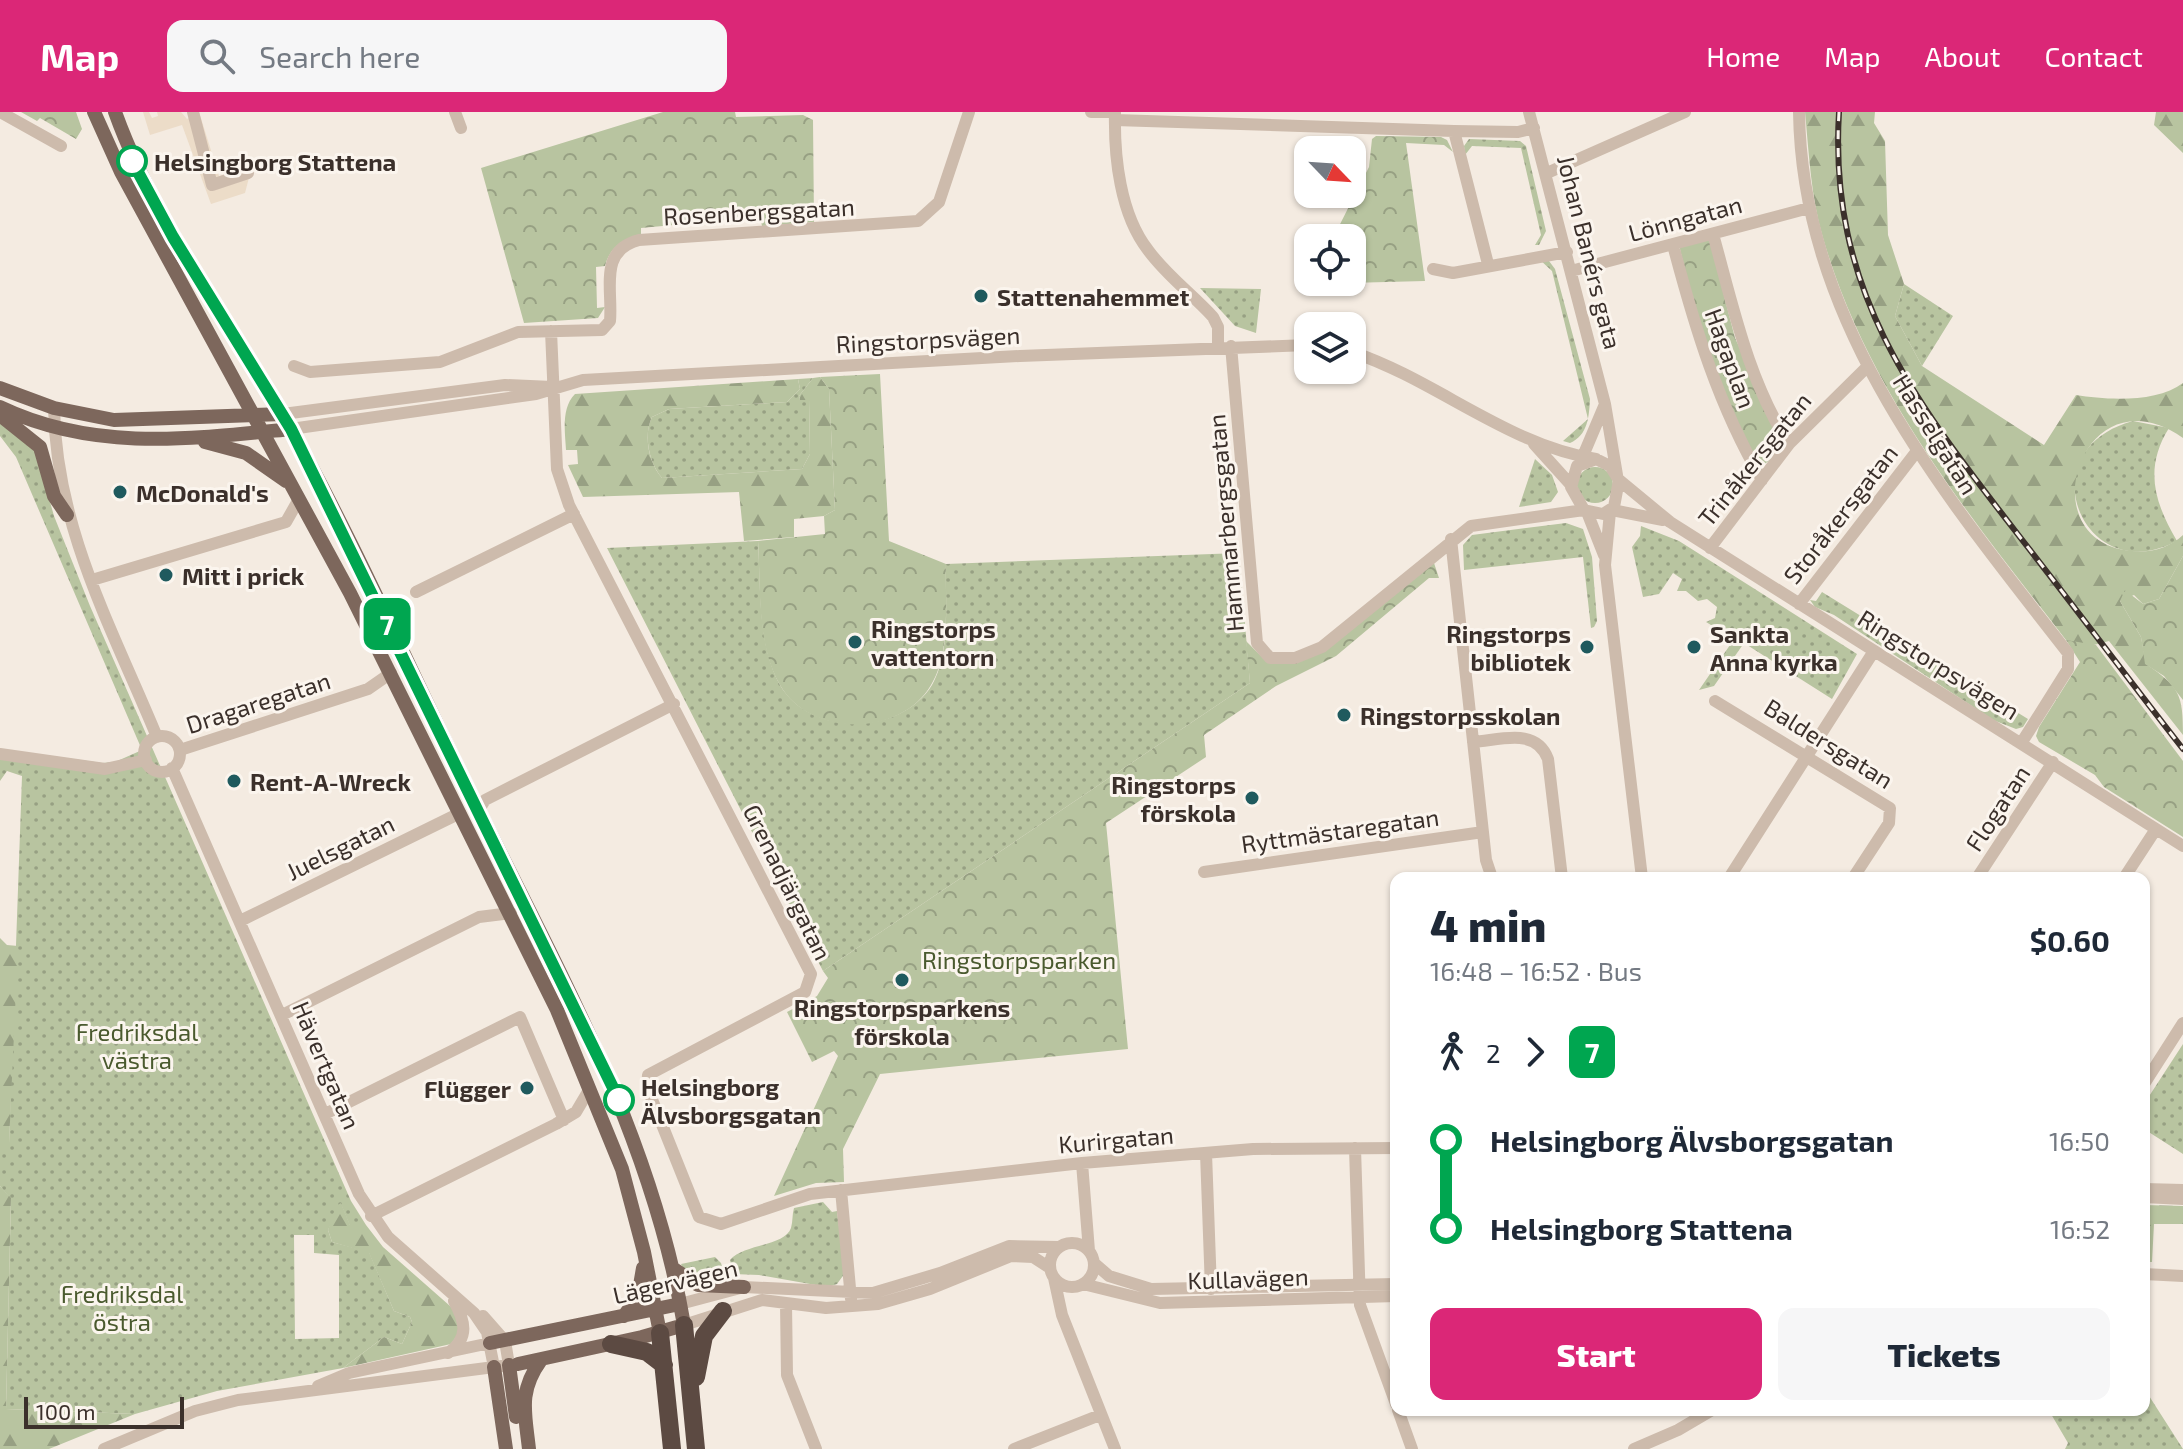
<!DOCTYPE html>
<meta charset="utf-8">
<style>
:root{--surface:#fff;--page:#f6f6f7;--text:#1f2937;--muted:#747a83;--accent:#db2777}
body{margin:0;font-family:"Exo 2",sans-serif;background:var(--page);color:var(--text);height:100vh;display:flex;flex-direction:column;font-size:30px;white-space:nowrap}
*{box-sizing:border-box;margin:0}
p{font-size:26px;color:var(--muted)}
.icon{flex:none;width:44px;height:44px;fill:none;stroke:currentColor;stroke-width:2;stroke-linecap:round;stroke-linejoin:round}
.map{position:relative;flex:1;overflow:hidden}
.side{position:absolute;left:1390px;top:760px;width:760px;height:544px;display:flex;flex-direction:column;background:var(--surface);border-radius:16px;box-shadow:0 2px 6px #0004}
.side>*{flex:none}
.badge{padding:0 16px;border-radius:12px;font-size:28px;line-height:52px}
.needle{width:52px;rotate:115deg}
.fabs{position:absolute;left:1294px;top:24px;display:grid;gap:16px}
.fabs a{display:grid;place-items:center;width:72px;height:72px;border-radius:16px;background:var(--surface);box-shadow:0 2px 6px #0004;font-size:40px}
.scale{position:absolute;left:24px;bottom:20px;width:160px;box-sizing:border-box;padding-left:8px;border:4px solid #3b302b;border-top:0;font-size:22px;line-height:28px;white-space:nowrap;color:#3b302b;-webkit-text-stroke:6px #fbf5ee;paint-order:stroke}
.map>.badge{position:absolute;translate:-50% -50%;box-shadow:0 0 0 4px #fff}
.legs{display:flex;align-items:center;gap:12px;height:88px;padding:0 40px;font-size:26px}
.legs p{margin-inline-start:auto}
.head{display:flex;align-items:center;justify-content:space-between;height:136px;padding:0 40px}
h1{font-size:44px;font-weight:800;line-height:60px}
.primary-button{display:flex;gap:16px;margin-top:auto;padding:16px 40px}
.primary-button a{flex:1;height:92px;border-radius:16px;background:var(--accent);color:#fff;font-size:32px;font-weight:800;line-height:92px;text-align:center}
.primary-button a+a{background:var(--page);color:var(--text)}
ul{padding:0 40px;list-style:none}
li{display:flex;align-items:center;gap:28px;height:88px;font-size:30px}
li i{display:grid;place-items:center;width:12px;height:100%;margin:0 10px;background:currentColor}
li i::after{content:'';width:20px;height:20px;margin:-10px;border:6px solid;border-radius:50%;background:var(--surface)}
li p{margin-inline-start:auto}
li:first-child i{background:linear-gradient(#0000 50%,currentColor 0)}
li:last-child i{background:linear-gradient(currentColor 50%,#0000 0)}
header{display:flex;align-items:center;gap:48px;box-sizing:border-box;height:112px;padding:0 40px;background:var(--accent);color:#fff}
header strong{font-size:38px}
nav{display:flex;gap:44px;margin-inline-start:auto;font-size:28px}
.search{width:560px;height:72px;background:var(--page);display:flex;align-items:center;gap:20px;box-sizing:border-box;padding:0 28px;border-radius:16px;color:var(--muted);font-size:30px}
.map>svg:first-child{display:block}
.grass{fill:url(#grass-dots);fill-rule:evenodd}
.forest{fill:url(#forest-firs)}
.park{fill:url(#park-crowns)}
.plaza{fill:#ecdcc8}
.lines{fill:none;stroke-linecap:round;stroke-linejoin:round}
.minor{stroke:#cdbbac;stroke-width:12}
.major{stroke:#7d675c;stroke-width:14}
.highway{stroke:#5c4a42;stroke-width:18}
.rail-casing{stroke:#3b302b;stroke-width:6}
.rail{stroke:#fbf5ee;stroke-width:3;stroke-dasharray:9;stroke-linecap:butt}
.line-1-casing{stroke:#fff;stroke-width:18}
.line-1{stroke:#00a650;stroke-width:12}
.stop-1-dot{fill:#fff;stroke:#00a650;stroke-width:4}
.poi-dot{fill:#1f5a5e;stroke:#fbf5ee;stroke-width:3}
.labels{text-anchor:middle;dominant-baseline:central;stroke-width:6;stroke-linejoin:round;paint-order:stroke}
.stop-label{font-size:24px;font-weight:bold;fill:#3b302b;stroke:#fbf5ee;text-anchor:start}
.street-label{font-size:24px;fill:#3b302b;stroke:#fbf5ee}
.poi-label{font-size:24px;font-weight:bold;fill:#3b302b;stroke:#fbf5ee;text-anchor:start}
.park-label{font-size:24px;fill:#4a5a2e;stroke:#fbf5ee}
</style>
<header>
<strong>Map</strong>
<div class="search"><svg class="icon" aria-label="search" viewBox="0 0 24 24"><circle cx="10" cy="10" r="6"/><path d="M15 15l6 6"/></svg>Search here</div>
<nav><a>Home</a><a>Map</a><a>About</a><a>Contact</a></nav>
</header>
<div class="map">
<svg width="2183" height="1337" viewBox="0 0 2183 1337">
<defs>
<pattern id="grass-dots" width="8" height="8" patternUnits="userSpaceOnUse" patternTransform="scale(2)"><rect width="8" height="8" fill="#b8c4a0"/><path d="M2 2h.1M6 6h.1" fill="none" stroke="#97a083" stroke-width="1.8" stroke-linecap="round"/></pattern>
<pattern id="forest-firs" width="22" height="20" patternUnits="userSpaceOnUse" patternTransform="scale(2)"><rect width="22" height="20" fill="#b8c4a0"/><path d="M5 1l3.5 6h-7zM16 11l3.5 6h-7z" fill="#97a083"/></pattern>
<pattern id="park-crowns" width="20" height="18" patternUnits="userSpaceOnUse" patternTransform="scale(2)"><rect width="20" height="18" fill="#b8c4a0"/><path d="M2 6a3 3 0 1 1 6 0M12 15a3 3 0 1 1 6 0" fill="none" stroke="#97a083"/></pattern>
</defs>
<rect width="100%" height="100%" fill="#f4ebe1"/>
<!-- grass -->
<path class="grass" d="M1469 27 1520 29 1526 34 1546 119 1539 133H1535L1541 123 1521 36 1472 34 1465 43 1464 34Z
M1539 147 1549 149 1555 157 1590 287C1589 305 1588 323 1570 331L1563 329 1588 307 1552 159Z
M1904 172 1953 204 1922 254 1895 204Z
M1200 176 1261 177 1256 221 1235 214Z
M813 266 799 284 800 288 809 287 810 342 802 357 662 366C649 351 643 323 652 305L669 297 787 290 800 277 798 267Z
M0 309 34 333 54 404 90 494 351 1089 366 1113 350 1114 341 1092 328 1118 332 1130 369 1140 394 1199 410 1205 412 1210 402 1232 384 1225 343 1256 217 1279 135 1302 6 1297 11 1087 0 1074V1032L9 1031 22 664 7 659 0 669V637L102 651 115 650 142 638 16 345 0 324ZM294 1123H314V1141L339 1143V1226L295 1227Z
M2133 309 2169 316C2144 356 2154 390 2177 429 2083 479 2025 338 2133 309Z
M1535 347 1552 363 1558 380 1551 390 1519 395Z
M1577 373a18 18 0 1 1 36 0a18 18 0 1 1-36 0Z
M1566 411 1583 417 1592 445 1597 509 1594 515 1591 516 1583 445 1464 458 1463 433 1472 423Z
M1641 414 1679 429 1857 542 1832 587 1744 531 1714 574 1699 578 1730 533 1722 527 1724 521 1719 518 1716 523 1713 522 1716 516 1706 510 1715 506 1717 495 1707 487 1698 489 1686 479H1677L1682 467 1673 461 1659 482 1643 485 1632 435 1640 424Z
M758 429C761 475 757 532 780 573 810 625 901 624 932 573 951 540 945 490 946 452L1239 441 1250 571 823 859 607 436Z
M1822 480 2028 607 2023 615 2016 617 1993 608 1834 503 1815 495 1810 488 1816 489Z
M2183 932V1042L2144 1017V992Z
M823 1090 832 1100 837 1099 845 1161 837 1172 827 1175 759 1163 733 1162 730 1148C744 1132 785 1134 791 1116 793 1109 792 1102 794 1096Z
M715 1145 721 1151 725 1165C709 1171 689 1169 681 1152Z
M2144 1276 2183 1337H2065L2068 1331 2051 1302 2055 1298H2144Z"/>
<!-- forest -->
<path class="forest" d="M1805 0H1875L1874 11 1885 29 1888 123 1904 172 1895 204 1922 254 2044 333 2076 283C2107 288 2157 291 2183 271V326C2082 255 2026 430 2132 439 2151 441 2169 436 2183 423V444L2159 487 2143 492 2134 483 2120 489 2141 525 2146 552C2180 575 2183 583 2183 623L2109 529 2090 534 2066 528C1969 403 1868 281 1823 126 1811 86 1809 42 1805 0Z
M2156 0H2183V41L2154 13Z
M820 265 829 277 835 398 824 404 794 407V425L744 429 739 380 583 385 568 353 578 352 577 338H566C565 320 561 296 575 282L798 267 800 277 787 290 669 297 652 305C643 324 649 351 662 366L802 357 810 342 809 288H800L799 284 813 266Z
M0 826 7 833 18 834 9 1032H0Z
M0 1074 11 1086 6 1297 135 1302 49 1337H0Z
M341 1091 350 1113H366L383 1135 458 1201V1222L451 1232 343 1256 384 1225 402 1232 412 1210 410 1205 394 1199 369 1141 332 1130 328 1118 336 1094Z
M2144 1093 2183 1094V1112H2154L2152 1150H2144Z"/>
<!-- park -->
<path class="park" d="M21 0H76L82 17 76 27 40 6 37 9Z
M663 0H735L736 5 803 3 813 8 814 110 762 114 760 105 641 116V124C623 126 610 135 605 154L596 155 597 196 605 195 598 206 524 211 481 56Z
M1376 24 1441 25 1447 28 1453 40 1444 33 1406 31 1425 169 1310 172 1352 170V126H1333L1369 55 1372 27Z
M1705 126 1710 129 1735 226 1784 329 1771 348 1764 352 1756 349 1704 239 1679 133Z
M880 262 889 429 946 452C945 490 951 540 931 573 901 625 810 626 780 573 756 532 761 475 758 429L825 422 824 404 835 398 829 277 820 265Z
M2183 444V588L2164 564 2145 552 2141 525 2120 489 2125 478 2143 492 2159 487Z
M1434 451 1439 466H1429L1336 544 1276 574 1204 623 1206 645 1106 711 1128 937 880 962 843 1037 844 1070 816 1071 774 1084 838 944 834 939 812 950 787 900 817 884 828 866 823 859 1250 571 1246 529 1261 544 1291 550Z
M2066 528 2096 533 2183 649V725L2104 675 2095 663 2039 630 2036 624 2039 615 2080 550Z"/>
<!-- plaza -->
<path class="plaza" d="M143 0H149L152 6 158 4 157 0H181L187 7 199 0 219 64 252 54 245 81 211 92 182 13 150 23Z"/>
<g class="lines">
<!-- minor -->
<path class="minor" d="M0 0 61 34
M193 0 212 73 248 61
M455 0 461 16
M1091 0H1115
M1115 0C1114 45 1120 102 1148 138 1166 163 1192 182 1213 205L1218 215V235
M1529 0 1605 292 1617 363
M1799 0C1802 213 1944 382 2068 541V557L2022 630
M1115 8 1454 19 1518 20 1534 16
M1454 19 1488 152
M1547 61 1685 0
M1713 122C1733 194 1748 268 1789 332
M1673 133C1695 216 1718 293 1762 368
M1433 157 1453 161 1567 140
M1571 159 1809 96
M551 219 557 357 569 393 811 862 805 880 648 963 647 975 699 1105 721 1112 810 1082 1082 1051 1253 1037 1396 1036
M1231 234 1257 531 1270 546H1295L1322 535 1471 414 1584 398
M1352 240C1436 268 1507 333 1596 347
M294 254 310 260 440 250 518 220 602 218 610 209C613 177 598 139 639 128L918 109 939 90 969 0
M54 296C56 416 112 516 157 625
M283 302 505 273 552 275
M291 317 536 282 583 268 1020 244 1308 233
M1534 332 1571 373
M1596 347 1610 354 1619 368 1614 395 1603 402 1584 398 1571 375 1577 354Z
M1580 351 1605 292
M1619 368 1670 410 2183 734
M1612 398 1663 408
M1587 400 1604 443
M1610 400 1605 453 1642 766
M1451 427 1486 748 1492 766
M1710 436 1789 332 1868 254
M92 468 286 410 299 387
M416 480 574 402
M1799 492 1917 339
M1715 589 1890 696 1889 711 1853 766
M144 642a18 18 0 1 1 36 0a18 18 0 1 1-36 0Z
M1473 630C1501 628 1536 615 1548 647L1562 766
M180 638 368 577 391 561
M0 642 105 657 146 648
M172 656 359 1082 388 1125 474 1201 487 1220 494 1255
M479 698 485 688 674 592
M1204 760 1483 720
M1729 766 1874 539
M1977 766 2053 650
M2124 766 2156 717
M240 809 460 701
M282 903 479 805 511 801
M2144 972 2183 911
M325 1002 520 905 564 1008
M1355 1036 1360 1193 1396 1292
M1206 1041 1211 1177
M1082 1051 1089 1139
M2144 1077 2183 1078
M841 1078 851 1187
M2144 1085 2183 1087
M371 1104 556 1012 576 1000 589 978
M1050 1153a22 22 0 1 1 44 0a22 22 0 1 1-44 0Z
M1094 1151 1109 1164 1151 1177 1396 1172
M2144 1162 2183 1164
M1054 1166 1062 1203 1115 1337
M1083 1172 1160 1191 1396 1184
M786 1191 787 1263 816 1337
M680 1192 744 1175 873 1181 940 1161 1009 1134 1059 1135
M483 1204 505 1229 509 1253
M684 1213 762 1188 826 1196 878 1192 930 1177 1011 1144 1033 1145 1050 1156
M448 1241C470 1226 465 1209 454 1189
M318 1274 349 1261 490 1231
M1398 1298 1412 1337
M104 1337 195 1299 238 1288 502 1254
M1014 1337 1100 1303
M1634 1337 1678 1318 1712 1298"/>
<!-- major -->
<path class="major" d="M94 0 121 60 350 481 557 898 622 1057 644 1140 660 1221
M115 0C156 114 230 207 288 312 354 429 409 556 468 676 554 851 651 1019 684 1213L642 1225 518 1252
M0 276 54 296 114 308 283 302
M0 295C94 340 191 327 291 317
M0 303 40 335 54 384 67 403
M205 330 246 341 286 369
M674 1157 698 1173 744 1175
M624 1204 638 1185 643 1156
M490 1231 680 1192
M509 1253 516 1305
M494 1255 506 1337
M529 1337C525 1300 518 1280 541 1248"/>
<!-- highway -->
<path class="highway" d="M684 1213 696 1337
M660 1221 672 1337
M611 1232 647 1240 664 1253
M696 1265 704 1224 723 1199"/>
<defs>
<path id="rail" d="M1839 0C1828 183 1918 293 2023 429 2077 498 2129 568 2183 637"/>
</defs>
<!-- rail casing -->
<use href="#rail" class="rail-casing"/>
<!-- rail -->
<use href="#rail" class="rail"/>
</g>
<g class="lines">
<defs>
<path id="line-1" d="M132 49 173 125 291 317 619 988"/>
</defs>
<!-- line-1 casing -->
<use href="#line-1" class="line-1-casing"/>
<!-- line-1 -->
<use href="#line-1" class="line-1"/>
</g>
<!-- markers -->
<g class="stop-1-dot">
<circle cx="132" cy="49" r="14"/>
<circle cx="619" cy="988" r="14"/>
</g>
<g class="poi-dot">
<circle cx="981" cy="184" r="8"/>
<circle cx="120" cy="380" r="8"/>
<circle cx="166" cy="463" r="8"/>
<circle cx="855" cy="530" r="8"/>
<circle cx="1587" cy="535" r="8"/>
<circle cx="1694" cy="535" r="8"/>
<circle cx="1344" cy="603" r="8"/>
<circle cx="234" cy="669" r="8"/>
<circle cx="1252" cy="686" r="8"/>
<circle cx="902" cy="868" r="8"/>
<circle cx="527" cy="976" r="8"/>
</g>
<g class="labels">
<!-- stop labels -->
<g class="stop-label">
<text x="154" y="49">Helsingborg Stattena</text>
<text x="641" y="974">Helsingborg<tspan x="641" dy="28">Älvsborgsgatan</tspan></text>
</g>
<!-- street labels -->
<g class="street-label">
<text transform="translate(759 99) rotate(-3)">Rosenbergsgatan</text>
<text transform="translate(1685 106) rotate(-15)">Lönngatan</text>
<text transform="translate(1590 140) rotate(76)">Johan Banérs gata</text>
<text transform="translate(928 227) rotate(-3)">Ringstorpsvägen</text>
<text transform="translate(1731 246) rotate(70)">Hagaplan</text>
<text transform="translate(1936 322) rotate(58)">Hasselgatan</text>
<text transform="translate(1754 347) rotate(-51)">Trinåkersgatan</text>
<text transform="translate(1840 402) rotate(-52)">Storåkersgatan</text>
<text transform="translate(1225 411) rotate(-95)">Hammarbergsgatan</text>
<text transform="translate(1939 552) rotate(32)">Ringstorpsvägen</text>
<text transform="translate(258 590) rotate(-18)">Dragaregatan</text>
<text transform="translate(1829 631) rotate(32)">Baldersgatan</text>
<text transform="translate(1997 696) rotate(-57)">Flogatan</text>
<text transform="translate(1340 718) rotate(-8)">Ryttmästaregatan</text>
<text transform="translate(340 735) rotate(-26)">Juelsgatan</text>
<text transform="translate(788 770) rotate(64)">Grenadjärgatan</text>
<text transform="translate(327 953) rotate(67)">Hävertgatan</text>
<text transform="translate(1116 1027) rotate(-5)">Kurirgatan</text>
<text transform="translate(1248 1166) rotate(-2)">Kullavägen</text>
<text transform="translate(675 1169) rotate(-13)">Lägervägen</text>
</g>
<!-- poi labels -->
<g class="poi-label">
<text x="997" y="184">Stattenahemmet</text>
<text x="136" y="380">McDonald's</text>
<text x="182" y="463">Mitt i prick</text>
<text x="871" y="516">Ringstorps<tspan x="871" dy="28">vattentorn</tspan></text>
<text x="1571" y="521" text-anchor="end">Ringstorps<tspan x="1571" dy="28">bibliotek</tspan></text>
<text x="1710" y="521">Sankta<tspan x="1710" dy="28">Anna kyrka</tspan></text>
<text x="1360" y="603">Ringstorpsskolan</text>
<text x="250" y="669">Rent-A-Wreck</text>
<text x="1236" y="672" text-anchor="end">Ringstorps<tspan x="1236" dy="28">förskola</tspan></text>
<text x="902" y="895" text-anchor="middle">Ringstorpsparkens<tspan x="902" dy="28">förskola</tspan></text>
<text x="511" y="976" text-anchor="end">Flügger</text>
</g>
<!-- park labels -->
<g class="park-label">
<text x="1019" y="847">Ringstorpsparken</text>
<text x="137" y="919">Fredriksdal<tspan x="137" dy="28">västra</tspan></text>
<text x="122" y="1181">Fredriksdal<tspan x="122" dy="28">östra</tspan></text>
</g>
</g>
</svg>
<div class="fabs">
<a><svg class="needle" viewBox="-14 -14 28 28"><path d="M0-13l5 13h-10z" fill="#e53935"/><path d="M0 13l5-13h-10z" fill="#747a83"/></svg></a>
<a><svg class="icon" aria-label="locate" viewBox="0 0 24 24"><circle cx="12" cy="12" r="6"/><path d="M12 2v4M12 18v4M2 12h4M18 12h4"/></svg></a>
<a><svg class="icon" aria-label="layers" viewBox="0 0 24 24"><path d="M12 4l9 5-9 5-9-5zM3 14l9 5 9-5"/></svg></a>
</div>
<div class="scale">100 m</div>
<b class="badge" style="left:387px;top:512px;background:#00a650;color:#fff">7</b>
<section class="side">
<div class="head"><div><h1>4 min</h1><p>16:48 – 16:52 · Bus</p></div><b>$0.60</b></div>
<div class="legs"><svg class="icon" aria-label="walk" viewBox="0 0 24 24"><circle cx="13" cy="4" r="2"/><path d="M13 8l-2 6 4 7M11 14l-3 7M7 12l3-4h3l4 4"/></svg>2<svg class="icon" aria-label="forward" viewBox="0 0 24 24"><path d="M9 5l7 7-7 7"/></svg><b class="badge" style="background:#00a650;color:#fff">7</b></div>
<ul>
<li><i style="color:#00a650"></i><b>Helsingborg Älvsborgsgatan</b><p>16:50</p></li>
<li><i style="color:#00a650"></i><b>Helsingborg Stattena</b><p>16:52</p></li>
</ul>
<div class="primary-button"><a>Start</a><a>Tickets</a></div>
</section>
</div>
